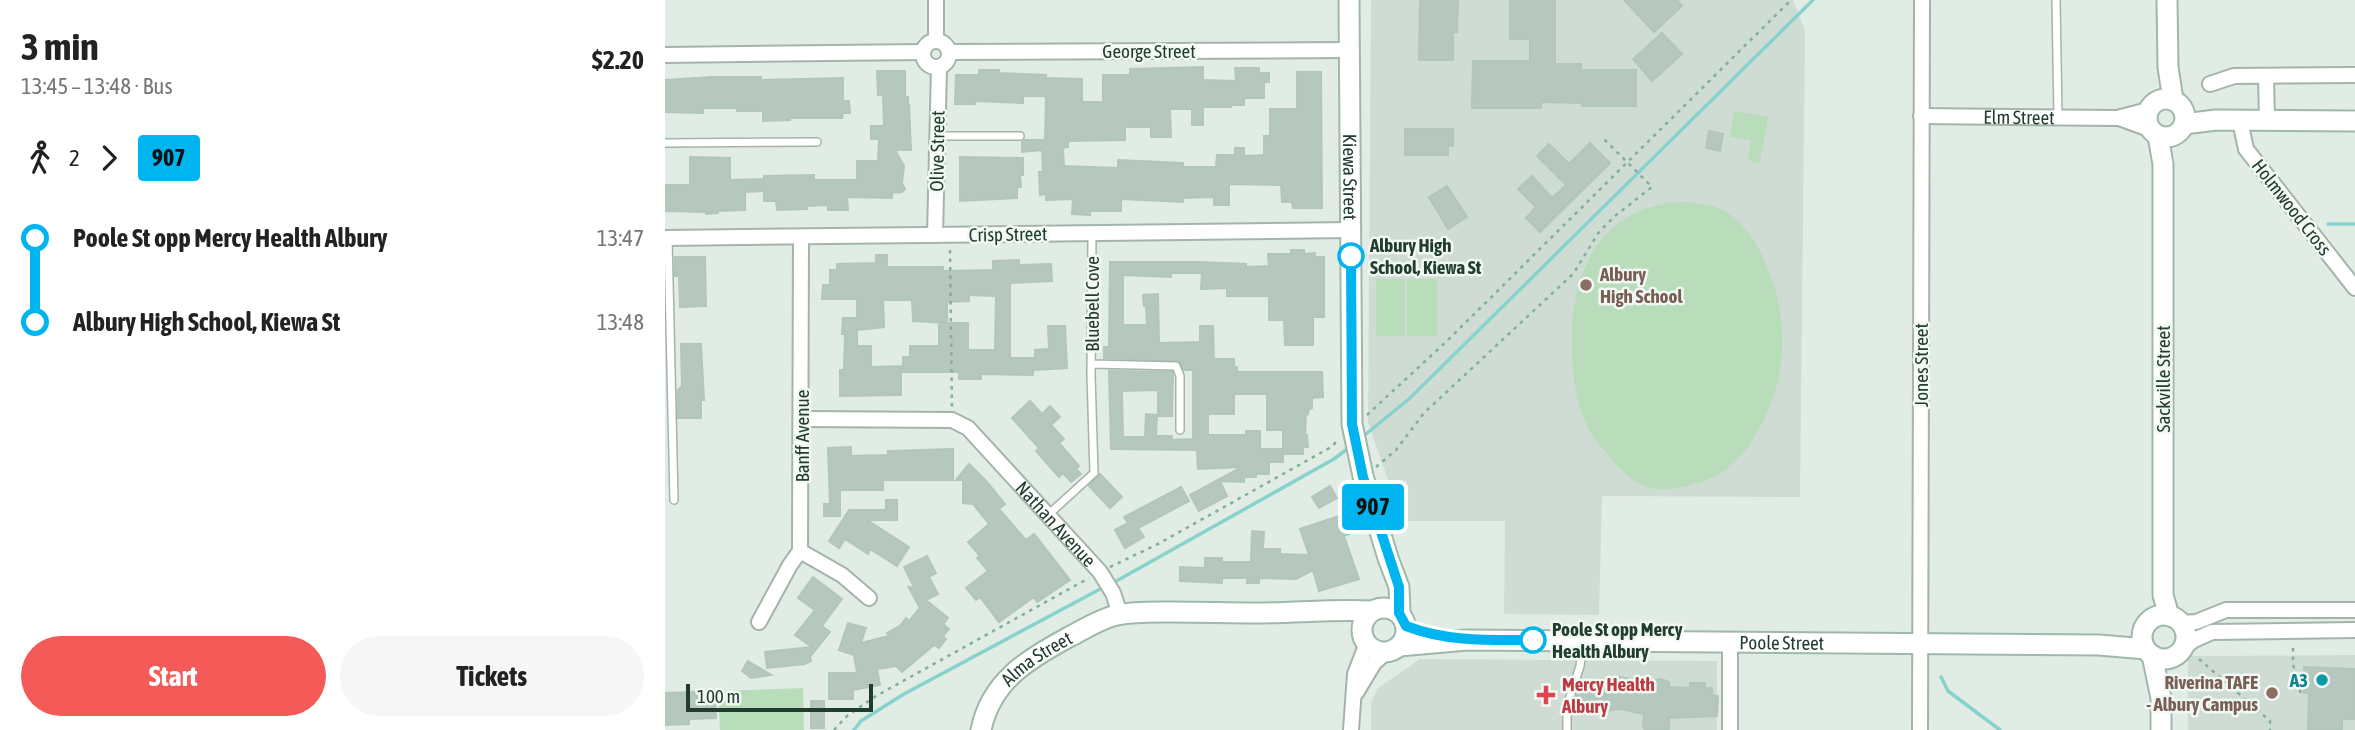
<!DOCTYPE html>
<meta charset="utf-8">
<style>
:root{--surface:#fff;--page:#f6f6f6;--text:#222;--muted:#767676;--accent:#f45a57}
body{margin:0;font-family:"Asap Condensed",sans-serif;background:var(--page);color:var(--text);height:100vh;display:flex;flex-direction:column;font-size:26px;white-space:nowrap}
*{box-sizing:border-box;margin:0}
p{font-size:23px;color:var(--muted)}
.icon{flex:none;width:38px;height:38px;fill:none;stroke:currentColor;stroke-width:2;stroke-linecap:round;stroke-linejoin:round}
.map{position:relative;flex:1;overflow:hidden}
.details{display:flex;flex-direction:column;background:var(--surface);width:665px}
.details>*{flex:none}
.badge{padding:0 14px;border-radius:5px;font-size:24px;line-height:46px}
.scale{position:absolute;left:21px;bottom:18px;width:187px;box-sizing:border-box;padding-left:7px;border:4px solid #213d2f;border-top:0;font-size:19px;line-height:24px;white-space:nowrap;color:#213d2f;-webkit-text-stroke:5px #f2f8f3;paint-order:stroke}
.map>.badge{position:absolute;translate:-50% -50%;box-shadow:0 0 0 4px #fff}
.legs{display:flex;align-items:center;gap:10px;height:77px;padding:0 21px;font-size:23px}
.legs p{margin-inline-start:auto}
.summary{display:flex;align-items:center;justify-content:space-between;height:119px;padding:0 21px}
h1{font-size:38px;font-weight:700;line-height:52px}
.action{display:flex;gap:14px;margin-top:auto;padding:14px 21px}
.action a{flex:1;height:80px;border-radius:42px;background:var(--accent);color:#fff;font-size:28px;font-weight:700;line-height:80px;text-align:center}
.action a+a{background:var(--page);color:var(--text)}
ul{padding:0 21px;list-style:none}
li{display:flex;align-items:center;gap:24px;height:84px;font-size:26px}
li i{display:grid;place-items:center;width:10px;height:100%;margin:0 9px;background:currentColor}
li i::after{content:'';width:18px;height:18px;margin:-9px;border:5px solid;border-radius:50%;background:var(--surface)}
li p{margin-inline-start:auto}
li:first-child i{background:linear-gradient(#0000 50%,currentColor 0)}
li:last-child i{background:linear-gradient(currentColor 50%,#0000 0)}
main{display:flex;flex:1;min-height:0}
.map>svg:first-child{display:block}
.built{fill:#cfdcd3}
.green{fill:#b9ddbb}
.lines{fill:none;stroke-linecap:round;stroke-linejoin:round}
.stream{stroke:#88d2cd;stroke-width:3.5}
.building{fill:#b6c7bd;stroke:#b3c6ba;stroke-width:2}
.lane-casing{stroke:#a4b4ab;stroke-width:10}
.street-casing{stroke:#a4b4ab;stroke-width:18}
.secondary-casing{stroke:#9fb8aa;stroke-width:23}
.path{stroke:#81b096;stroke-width:2.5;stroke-dasharray:3.5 5;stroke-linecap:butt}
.lane{stroke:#fff;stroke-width:7}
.street{stroke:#fff;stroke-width:14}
.secondary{stroke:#fff;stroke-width:19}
.line-1-casing{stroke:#fff;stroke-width:16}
.line-1{stroke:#00b5ef;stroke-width:10}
.stop-1-dot{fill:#fff;stroke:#00b5ef;stroke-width:3.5}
.education-dot{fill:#8d6e63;stroke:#f2f8f3;stroke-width:2.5}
.culture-dot{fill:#0f9aa8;stroke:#f2f8f3;stroke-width:2.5}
.health-dot{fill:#e0444e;stroke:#f2f8f3;stroke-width:2.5}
.labels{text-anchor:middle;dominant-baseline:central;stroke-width:5;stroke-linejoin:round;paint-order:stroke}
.street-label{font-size:19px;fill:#213d2f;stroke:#f2f8f3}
.stop-label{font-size:19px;font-weight:bold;fill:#213d2f;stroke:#f2f8f3;text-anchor:start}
.education-label{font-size:19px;font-weight:bold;fill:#785e54;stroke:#f2f8f3;text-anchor:start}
.culture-label{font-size:19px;font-weight:bold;fill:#0d838f;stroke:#f2f8f3;text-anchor:end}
.health-label{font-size:19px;font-weight:bold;fill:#be3a42;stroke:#f2f8f3;text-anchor:start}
</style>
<main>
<section class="details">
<div class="summary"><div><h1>3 min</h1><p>13:45 – 13:48 · Bus</p></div><b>$2.20</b></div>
<div class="legs"><svg class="icon" aria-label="walk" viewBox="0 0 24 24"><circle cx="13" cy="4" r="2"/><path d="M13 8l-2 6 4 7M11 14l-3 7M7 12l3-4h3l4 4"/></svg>2<svg class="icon" aria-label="forward" viewBox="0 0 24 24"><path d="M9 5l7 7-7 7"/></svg><b class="badge" style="background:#00b5ef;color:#111">907</b></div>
<ul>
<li><i style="color:#00b5ef"></i><b>Poole St opp Mercy Health Albury</b><p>13:47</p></li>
<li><i style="color:#00b5ef"></i><b>Albury High School, Kiewa St</b><p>13:48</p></li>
</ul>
<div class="action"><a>Start</a><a>Tickets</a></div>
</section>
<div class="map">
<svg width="1690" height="730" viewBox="0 0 1690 730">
<rect width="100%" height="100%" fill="#e1ece5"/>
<!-- built -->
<path class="built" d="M706 0H1128L1140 31 1135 497 937 496 934 615 839 614 840 521H737L703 422Z
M1690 655V730H1523V656Z
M755 659 1052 661V730H706V703L713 688Z"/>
<!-- green -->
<path class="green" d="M1069 111 1103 117 1095 163 1083 160 1086 140 1065 137Z
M1011 202C1026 202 1043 203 1058 210 1074 218 1088 237 1096 253 1126 313 1125 382 1088 439 1074 461 1057 477 1032 483 1019 487 1003 491 990 489 973 486 958 473 947 460 938 449 928 438 922 426 911 403 908 379 907 354 903 280 929 211 1011 202Z
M711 279H740V336H711Z
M742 279H772V336H742Z
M138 688 139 730H55L53 691Z"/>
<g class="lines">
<!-- stream -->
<path class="stream" d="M1663 224H1690
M696 438 744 399 1148 0
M446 584 669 459 685 447
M1276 677 1283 691 1335 730
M189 730 196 721 239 694 439 587"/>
</g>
<!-- building -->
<path class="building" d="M755 0H793L792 32H788V60H754Z
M845 0H890V64H916V70H971V106H917V103L876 102V108H807L808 61H865V39H845Z
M959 0H1012L1017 6 989 32Z
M997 33 1017 54 987 81 968 59Z
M538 67V80L571 81 570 68H594V73H604V82H599V98H579V105H566V107H538V125H527V109H505L506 137H486V127H460V140L403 141V147L398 148 399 166 453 168V160L518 163V167H551L552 155H570V148H579V156L599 155V136H605V109H632V72H656L657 208H628L627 202H617L616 185 564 184V205H549V197L518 198V202L456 199V211H425V215L407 214 408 199 381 200V194L375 195 374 172H378L377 150 357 152V142L359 140H380L381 96H358V103L310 101V104H290L291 75H314V70H334V73L381 75V78L417 79V102H438V75H465V69Z
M212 71H240V97H243V105H244L246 150H230L239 166 237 183 240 189 237 192 227 193V198L182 197 183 210H163V205L142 206V209L112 210 111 201H99V191L80 192V210L53 211V213L41 214V212L0 211V185H25V157L65 158V180L99 179V176L149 175V180H192V161H213L214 139H206V126H219L218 95H213Z
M46 77H96V80L178 78V101H184L185 113H178L177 118H125V120L98 121V111H72V108H38V113L0 112V80Z
M740 129H788V146L783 145V155H740Z
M1044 131 1058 134 1055 151 1041 148Z
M925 143 945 163 875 232 861 218 871 207 853 189 867 176 887 198 901 185 872 156 884 144 904 164Z
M295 157 358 158V175H355L356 187H352V198L295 201Z
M782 186 802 217 783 229 764 197Z
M626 250H639V254L650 253V257H659V317H648V345H620L619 320H604V296H562V288L536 289 537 273H506V277L458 275V325H482L481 306H479L478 295 493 294 494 343 535 342V326H548L549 359H569V367H572V372H657L658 397 647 398V408L644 409 643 414 641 415 640 435H642L643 447H638V454H618V430H602V394H569V414H543V435H581V431H595V449H618V462H604V474H591V477H579V482L555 481 562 496 534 511 525 495 577 467 533 469 532 450 446 449 444 371 507 372 508 375 507 416H493V390L457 391 458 437H480L481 414 492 415 491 436H507V440L528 439V370H519L514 361 439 358V347H444L445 262H535L581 264V267L604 266 603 254H626Z
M211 255H222V267H278V271L328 270V261L354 260V265L386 264 387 281 345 283V358H370V350L384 349 383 326H400L402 368 368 370V375L316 374V379H294V372H238V357H245V346H274V323H303V350H330L331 296 304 295V301L282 302V323L248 321 247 300H218L219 327 192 330V346H206V367L236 366V395L175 396V370H179L180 334H177L178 318H192V299H157L158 285H165V270H172V264L211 263Z
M10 257H40L41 306 15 307 14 276H10Z
M16 344H36L39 400H36V418H13V390L17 386Z
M365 401 377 414 385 406 395 417 386 425 399 439 394 443 414 466 411 469 416 474 406 482 398 473 394 477 371 451 374 448 347 418Z
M186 447V456L223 455V451L288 449V480H218V490H175V516H159V504H165L163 448Z
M304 464 322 482 340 504 334 509 361 540 369 534 405 580 372 602 369 597 334 622 315 597 311 600 301 588 323 571 312 558 315 556 303 542 324 524 308 504 298 503V480H291Z
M435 474 457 497 445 508 424 486Z
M665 486 672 498 654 508 647 497Z
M516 487 524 501 473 528 479 537 460 548 450 530 463 523 459 517Z
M221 500H232V520H202L244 547 232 566 205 549 203 554 180 539 174 548 164 541 184 510H221Z
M677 515 684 534 679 536 694 579 654 591 648 570 631 579 594 578V583H582V578H557V583L515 581V567L540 568V558H557V562H586L587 531 599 532 598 549H615V554L644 555 635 529Z
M262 556 271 573 264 577 273 594 261 600 283 618 278 624 284 629 278 636 281 639 274 648 269 645 237 672 231 666 212 669 215 685 188 690V699H164V673H192L189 655 174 650 183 623 201 628 196 643 224 636 222 633 235 626 241 618 244 621 255 608 243 586 246 588 249 587 239 567Z
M148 577 177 599 157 626 165 632 145 657 146 661 140 664 102 668 100 652 147 647 130 635 150 610 133 598Z
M83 661 106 675 86 678 77 671Z
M1639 667 1690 669V719H1677V730H1643L1644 693H1639Z
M955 677 989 684 990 680 996 679 1004 682V687L1025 688V683H1040V688H1047V695L1053 696 1052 716 1004 718V730H981L978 728 979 714 955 709 913 715 912 700V695L917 694 915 686 922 685V681Z
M30 692 50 693 51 718 24 719V724L0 725V693Z
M146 701H159V728H146Z"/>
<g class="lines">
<defs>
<path id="lane" d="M1391 0 1393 117
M272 136H355
M0 143 152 142
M3 238 9 500
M427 364 511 366 515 376V430
M383 515 429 473 426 375 427 233
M902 730V706L915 666 918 641"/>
<g id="street">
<path d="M271 0V40"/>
<circle cx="271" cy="54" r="13"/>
<path d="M284 52 685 50"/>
<path d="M0 55 258 52"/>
<path d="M1601 76 1602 121"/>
<path d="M1545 84 1569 76 1690 75"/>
<path id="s1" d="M1256 116 1452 118 1483 110"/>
<path d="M1454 118 1484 129"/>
<path d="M1575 121 1581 149 1690 288"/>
<path d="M270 235 274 67"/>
<path d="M136 237 135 551 177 575 204 598"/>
<path d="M0 238 686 230"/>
<path id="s2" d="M137 419 287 420 303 428 435 572 448 593 455 614"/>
<path d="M94 622 125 565 135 551"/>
<path d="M1516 623 1531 622 1561 610H1690"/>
<path d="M1515 651 1529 640 1547 632 1690 630"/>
<path d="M691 693 709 663 721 652"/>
<path d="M686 730 690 674 702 643"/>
<path d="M1065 730V642"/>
<path d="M1255 730 1257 0"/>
</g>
<g id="secondary">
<path id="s3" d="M684 0 687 424 698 476 723 558 734 587 735 613"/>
<path d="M1502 0 1503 67 1508 100"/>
<circle cx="1501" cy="118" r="19"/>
<path d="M1519 124 1551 120 1690 121"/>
<path d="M1493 136 1498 164V595L1504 616"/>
<circle cx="719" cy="630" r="22"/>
<circle cx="1499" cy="637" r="22"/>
<path id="s4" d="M734 646 802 640 1434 645 1481 649"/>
<path d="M1487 655 1496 698V730"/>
<path id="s5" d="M316 730C326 681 363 659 404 637 420 629 434 619 452 615 471 611 491 612 510 612 537 612 564 613 590 613 630 613 668 609 707 611"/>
</g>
</defs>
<!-- lane casing -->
<use href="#lane" class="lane-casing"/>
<!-- street casing -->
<use href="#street" class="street-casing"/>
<!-- secondary casing -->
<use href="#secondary" class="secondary-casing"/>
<!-- path -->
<path class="path" d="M285 250 287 408
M702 415 783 340 1126 0
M711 467 731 450 759 413 908 274 934 232 950 216 987 187 938 138
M445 567 493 544 668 446 673 438
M1628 648V664L1636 694
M1534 659 1605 721V730
M169 730 182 716 211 696 424 578"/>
<!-- lane -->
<use href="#lane" class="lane"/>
<!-- street -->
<use href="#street" class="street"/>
<!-- secondary -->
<use href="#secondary" class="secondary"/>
</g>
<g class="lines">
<defs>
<path id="line-1" d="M686 256 687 424 698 477 734 587V613L741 626C782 642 825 640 868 640"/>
</defs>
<!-- line-1 casing -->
<use href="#line-1" class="line-1-casing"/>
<!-- line-1 -->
<use href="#line-1" class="line-1"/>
</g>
<!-- markers -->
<g class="stop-1-dot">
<circle cx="686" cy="256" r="12"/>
<circle cx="868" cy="640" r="12"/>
</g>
<g class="education-dot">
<circle cx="921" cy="285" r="7"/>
<circle cx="1607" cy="693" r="7"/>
</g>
<circle class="culture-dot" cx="1657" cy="680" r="7"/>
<path class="health-dot" d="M877.5 684.5h7v7h7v7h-7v7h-7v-7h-7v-7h7z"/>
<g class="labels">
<!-- street labels -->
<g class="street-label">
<text x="484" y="51">George Street</text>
<text stroke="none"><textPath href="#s1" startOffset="98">Elm Street</textPath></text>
<text transform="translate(272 151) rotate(-89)">Olive Street</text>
<text stroke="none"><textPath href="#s3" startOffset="177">Kiewa Street</textPath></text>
<text transform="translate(1627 207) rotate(52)">Holmwood Cross</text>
<text transform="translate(343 234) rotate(-1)">Crisp Street</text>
<text transform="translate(427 304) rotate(-90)">Bluebell Cove</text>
<text transform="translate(1256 365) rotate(-90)">Jones Street</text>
<text transform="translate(1498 379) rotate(-90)">Sackville Street</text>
<text transform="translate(137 436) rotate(-90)">Banff Avenue</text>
<text stroke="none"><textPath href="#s2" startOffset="298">Nathan Avenue</textPath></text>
<text stroke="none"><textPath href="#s4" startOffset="383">Poole Street</textPath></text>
<text stroke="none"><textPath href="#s5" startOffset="94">Alma Street</textPath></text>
</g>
<!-- stop labels -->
<g class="stop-label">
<text x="705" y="245">Albury High<tspan x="705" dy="22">School, Kiewa St</tspan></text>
<text x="887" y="629">Poole St opp Mercy<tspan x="887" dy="22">Health Albury</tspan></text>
</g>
<!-- education labels -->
<g class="education-label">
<text x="935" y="274">Albury<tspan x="935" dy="22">High School</tspan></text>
<text x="1593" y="682" text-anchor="end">Riverina TAFE<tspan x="1593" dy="22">- Albury Campus</tspan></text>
</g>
<!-- culture labels -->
<g class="culture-label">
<text x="1643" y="680">A3</text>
</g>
<!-- health labels -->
<g class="health-label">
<text x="897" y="684">Mercy Health<tspan x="897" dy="22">Albury</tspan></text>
</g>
</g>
</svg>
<div class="scale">100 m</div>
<b class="badge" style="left:708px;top:507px;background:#00b5ef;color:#111">907</b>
</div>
</main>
